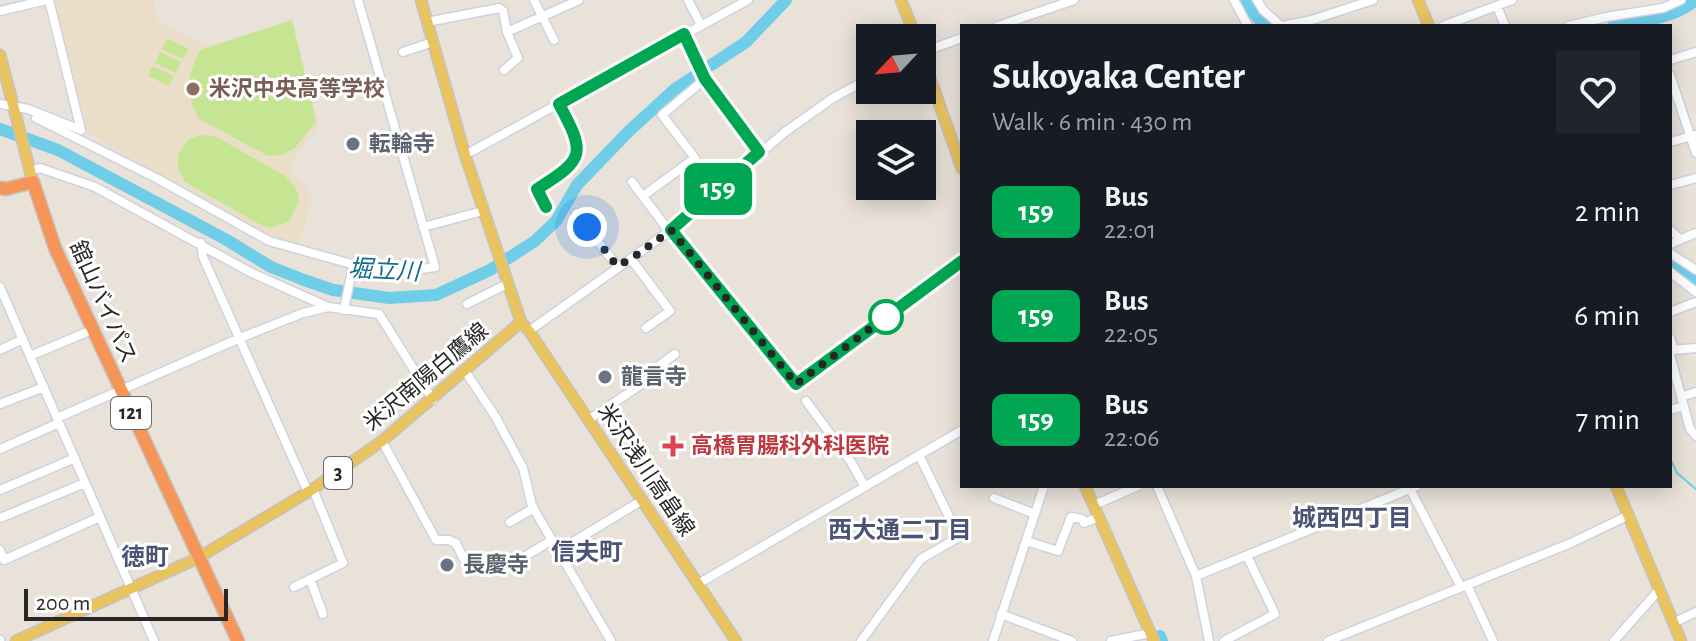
<!DOCTYPE html>
<meta charset="utf-8">
<style>
:root{--surface:#171b24;--page:#20242c;--text:#f1f3f6;--muted:#9ea1a6}
body{margin:0;font-family:"Alegreya Sans","Noto Sans JP",sans-serif;background:var(--page);color:var(--text);height:100vh;display:flex;flex-direction:column;font-size:30px;white-space:nowrap}
*{box-sizing:border-box;margin:0}
p{font-size:26px;color:var(--muted)}
.icon{flex:none;width:44px;height:44px;fill:none;stroke:currentColor;stroke-width:2;stroke-linecap:round;stroke-linejoin:round}
.map{position:relative;flex:1;overflow:hidden}
.drawer{position:absolute;left:960px;top:24px;width:712px;height:464px;display:flex;flex-direction:column;background:var(--surface);border-radius:0px;box-shadow:0 4px 20px #0003}
.drawer>*{flex:none}
.badge{padding:0 16px;border-radius:12px;font-size:28px;line-height:52px}
.needle{width:52px;rotate:244deg}
.buttons{position:absolute;left:856px;top:24px;display:grid;gap:16px}
.buttons a{display:grid;place-items:center;width:80px;height:80px;border-radius:0px;background:var(--surface);box-shadow:0 4px 20px #0003;font-size:40px}
.scale{position:absolute;left:24px;bottom:20px;width:204px;box-sizing:border-box;padding-left:8px;border:4px solid #272727;border-top:0;font-size:22px;line-height:28px;white-space:nowrap;color:#272727;-webkit-text-stroke:6px #fff;paint-order:stroke}
.you{position:absolute;width:40px;height:40px;margin:-20px;border:6px solid #fff;border-radius:50%;background:#1a73e8;box-shadow:0 0 0 12px #1a73e833}
.map>.badge{position:absolute;translate:-50% -50%;box-shadow:0 0 0 4px #fff}
.round{display:grid;place-items:center;flex:none;width:84px;height:84px;border-radius:0px;background:var(--page)}
.head{display:flex;align-items:center;justify-content:space-between;height:136px;padding:0 32px}
h1{font-size:38px;font-weight:700;line-height:60px}
ul{padding:0;list-style:none}
li{display:flex;align-items:center;gap:24px;height:104px;padding:0 32px}
li div{flex:1}
li b{display:block;font-size:30px}
li em{font-style:normal}
li .badge{min-width:88px;font-weight:700;text-align:center}
.map>svg:first-child{display:block}
.education{fill:#ebdec9}
.pitch{fill:#c6e593}
.lines{fill:none;stroke-linecap:round;stroke-linejoin:round}
.stream{stroke:#6fcde8;stroke-width:2}
.river{stroke:#6fcde8;stroke-width:12}
.minor-casing{stroke:#ced2e0;stroke-width:11}
.major-casing{stroke:#c3c3c3;stroke-width:13}
.highway-casing{stroke:#c3c3c3;stroke-width:15}
.minor{stroke:#fff;stroke-width:8}
.major{stroke:#e9c35e;stroke-width:10}
.highway{stroke:#f69557;stroke-width:12}
.line-casing{stroke:#fff;stroke-width:18}
.line{stroke:#00a651;stroke-width:12}
.walk{stroke:#272727;stroke-width:8;stroke-dasharray:0 14.4}
.education-dot{fill:#8d6e63;stroke:#fff;stroke-width:3}
.worship-dot{fill:#6b7280;stroke:#fff;stroke-width:3}
.stop-dot{fill:#fff;stroke:#00a651;stroke-width:4}
.health-dot{fill:#e0444e;stroke:#fff;stroke-width:3}
.labels{text-anchor:middle;dominant-baseline:central;stroke-width:6;stroke-linejoin:round;paint-order:stroke}
.shield{fill:#fff;stroke:#686868;stroke-width:2}
.shield-label{font-size:20px;font-weight:bold;fill:#272727}
.education-label{font-size:22px;font-weight:bold;fill:#785e54;stroke:#fff;text-anchor:start}
.worship-label{font-size:22px;font-weight:bold;fill:#5b616d;stroke:#fff;text-anchor:start}
.street-label{font-size:22px;fill:#272727;stroke:#fff}
.health-label{font-size:22px;font-weight:bold;fill:#be3a42;stroke:#fff;text-anchor:start}
.water-label{font-size:24px;font-style:italic;fill:#136a8f;stroke:#fff}
.neighbourhood-label{font-size:24px;font-weight:bold;fill:#4a5475;stroke:#fff}
</style>
<div class="map">
<svg width="1696" height="641" viewBox="0 0 1696 641">
<rect width="100%" height="100%" fill="#e9e2d9"/>
<!-- education -->
<path class="education" d="M57 0H153L159 23 209 46 292 19 319 126 288 165 304 183 312 199 298 248 271 239 89 134 53 5Z"/>
<!-- pitch -->
<path class="pitch" d="M292 20 316 121 296 147 282 155 268 156 199 119C184 91 187 77 200 50Z
M167 38 188 49 183 59 162 49Z
M160 52 181 62 176 73 155 63Z
M152 66 174 76 169 86 148 76Z
M201 135 215 136 285 176 296 187 299 200 290 221 271 228 261 225 185 182 178 168V154L188 140Z"/>
<g class="lines">
<!-- stream -->
<path class="stream" d="M1670 458 1677 473 1696 489"/>
<!-- river -->
<path class="river" d="M1243 0 1265 26
M1613 26C1643 20 1671 20 1696 0
M0 129 58 150 225 239 271 267 304 280 333 290 389 298 436 295 490 270 535 241 556 221 577 185 628 132 675 89 746 42 786 0
M1670 263 1686 271 1696 282
M1160 636 1162 641"/>
<defs>
<path id="minor" d="M49 0 81 130
M534 0 554 40
M688 0 701 25
M1234 0 1248 26
M1257 0 1263 10 1281 26
M1497 6 1505 26
M0 11 46 0
M427 22 499 8 503 11 507 32 518 58 504 70
M998 26 1074 0
M1283 26 1312 20 1373 0
M1443 26 1512 0
M1569 26 1606 17 1663 8 1681 0
M507 32 579 0
M684 34 705 79 759 152
M403 52 433 42
M922 52 962 38
M1670 60 1696 52
M1670 75 1696 153
M0 104 28 109 81 130
M36 118 158 179 269 241 373 270 394 273 435 267 358 0
M1670 142 1696 135
M465 155 748 0
M30 171 40 168 95 187 250 272 328 307 379 314 433 400
M632 182 666 227 671 230 796 384 962 261
M1670 185 1696 178
M643 196 695 158 662 115 705 79
M546 207 537 189C585 160 586 154 559 104
M576 213 617 266
M423 227 483 211
M1670 230 1680 239
M201 243 203 257 308 492
M1670 244 1696 233
M1670 253 1696 270
M631 259 670 311 646 328
M1670 272 1696 292
M0 287 154 641
M467 304 507 284
M344 310 353 265
M1670 312 1696 302
M529 331 671 230 785 132 833 98 870 78
M1670 338 1673 347 1670 353
M0 350 23 339
M1672 350 1696 348
M1670 355 1690 429 1696 436
M30 356 92 330
M465 371 495 416 523 468 532 506 611 641
M1681 397 1696 392
M806 401 851 462 865 487
M0 404 44 387
M1670 410 1684 406
M57 418 240 338 303 313 328 307
M588 420 654 376 656 368 675 354
M382 441 436 540H449L456 543 463 558
M0 449 59 423
M1157 486 1196 576 1209 641
M1409 487 1461 587
M0 490 75 458
M994 498 1035 514
M1094 505 1138 486
M0 518 85 483
M510 522 534 508
M1026 541 1058 551 1071 517 1082 519 1084 523 1099 517
M0 550 4 560 100 517
M558 551 641 501
M496 556 504 569 552 540
M1196 576 1417 486
M310 579 323 614
M698 584 962 430
M1467 585 1493 641
M294 587 343 563 313 489
M1001 614 1072 641
M1673 623 1696 612
M0 640V641
M861 641 921 559 959 537 919 455
M993 641 1044 486
M1111 641 1150 633
M1224 641 1275 614 1247 556
M1328 641 1571 543 1629 515
M1614 641 1659 590"/>
<path id="major" d="M421 0 465 155 521 322 529 331 736 641
M901 0 916 38
M1418 0 1429 26
M0 55 33 182
M922 55 962 169
M1085 486 1154 641
M1616 486 1681 641
M16 641 198 558 313 489 382 441 521 322"/>
<path id="highway" d="M0 188 6 189 33 182 55 248 238 641"/>
</defs>
<!-- minor casing -->
<use href="#minor" class="minor-casing"/>
<!-- major casing -->
<use href="#major" class="major-casing"/>
<!-- highway casing -->
<use href="#highway" class="highway-casing"/>
<!-- minor -->
<use href="#minor" class="minor"/>
<!-- major -->
<use href="#major" class="major"/>
<!-- highway -->
<use href="#highway" class="highway"/>
</g>
<g class="lines">
<defs>
<path id="line" d="M546 207 537 189C585 159 586 154 559 104L684 34 705 79 759 152 671 230 796 384 962 261"/>
</defs>
<!-- line casing -->
<use href="#line" class="line-casing"/>
<!-- line -->
<use href="#line" class="line"/>
<!-- walk -->
<path class="walk" d="M587 227 617 266 631 259 671 230 796 384 891 313 886 317"/>
</g>
<!-- markers -->
<circle class="education-dot" cx="193" cy="89" r="8"/>
<g class="worship-dot">
<circle cx="353" cy="144" r="8"/>
<circle cx="605" cy="377" r="8"/>
<circle cx="447" cy="565" r="8"/>
</g>
<circle class="stop-dot" cx="886" cy="317" r="16"/>
<path class="health-dot" d="M669 434h8v8h8v8h-8v8h-8v-8h-8v-8h8z"/>
<g class="labels">
<!-- shield labels -->
<g class="shield">
<rect x="111" y="397" width="40" height="32" rx="6"/>
<rect x="324" y="457" width="28" height="32" rx="6"/>
</g>
<g class="shield-label">
<text x="131" y="413">121</text>
<text x="338" y="473">3</text>
</g>
<!-- education labels -->
<g class="education-label">
<text x="209" y="89">米沢中央高等学校</text>
</g>
<!-- worship labels -->
<g class="worship-label">
<text x="369" y="144">転輪寺</text>
<text x="621" y="377">龍言寺</text>
<text x="463" y="565">長慶寺</text>
</g>
<!-- street labels -->
<g class="street-label">
<text transform="translate(103 302) rotate(66)">舘山バイパス</text>
<text transform="translate(426 377) rotate(-40)">米沢南陽白鷹線</text>
<text transform="translate(646 470) rotate(56)">米沢浅川高畠線</text>
</g>
<!-- health labels -->
<g class="health-label">
<text x="691" y="446">高橋胃腸科外科医院</text>
</g>
<!-- water labels -->
<g class="water-label">
<text transform="translate(384 271) rotate(3)">堀立川</text>
</g>
<!-- neighbourhood labels -->
<g class="neighbourhood-label">
<text x="1352" y="519">城西四丁目</text>
<text x="900" y="531">西大通二丁目</text>
<text x="587" y="553">信夫町</text>
<text x="145" y="558">徳町</text>
</g>
</g>
</svg>
<div class="buttons">
<a><svg class="needle" viewBox="-14 -14 28 28"><path d="M0-13l5 13h-10z" fill="#e53935"/><path d="M0 13l5-13h-10z" fill="#9ea1a6"/></svg></a>
<a><svg class="icon" aria-label="layers" viewBox="0 0 24 24"><path d="M12 4l9 5-9 5-9-5zM3 14l9 5 9-5"/></svg></a>
</div>
<div class="scale">200 m</div>
<div class="you" style="left:587px;top:227px"></div>
<b class="badge" style="left:718px;top:189px;background:#00a651;color:#fff">159</b>
<section class="drawer">
<div class="head"><div><h1>Sukoyaka Center</h1><p>Walk · 6 min · 430 m</p></div><a class="round"><svg class="icon" aria-label="heart" viewBox="0 0 24 24"><path d="M12 20l-8-8c-3-5 5-10 8-4 3-6 11-1 8 4z"/></svg></a></div>
<ul>
<li><span class="badge" style="background:#00a651;color:#fff">159</span><div><b>Bus</b><p>22:01</p></div><em>2 min</em></li>
<li><span class="badge" style="background:#00a651;color:#fff">159</span><div><b>Bus</b><p>22:05</p></div><em>6 min</em></li>
<li><span class="badge" style="background:#00a651;color:#fff">159</span><div><b>Bus</b><p>22:06</p></div><em>7 min</em></li>
</ul>
</section>
</div>
